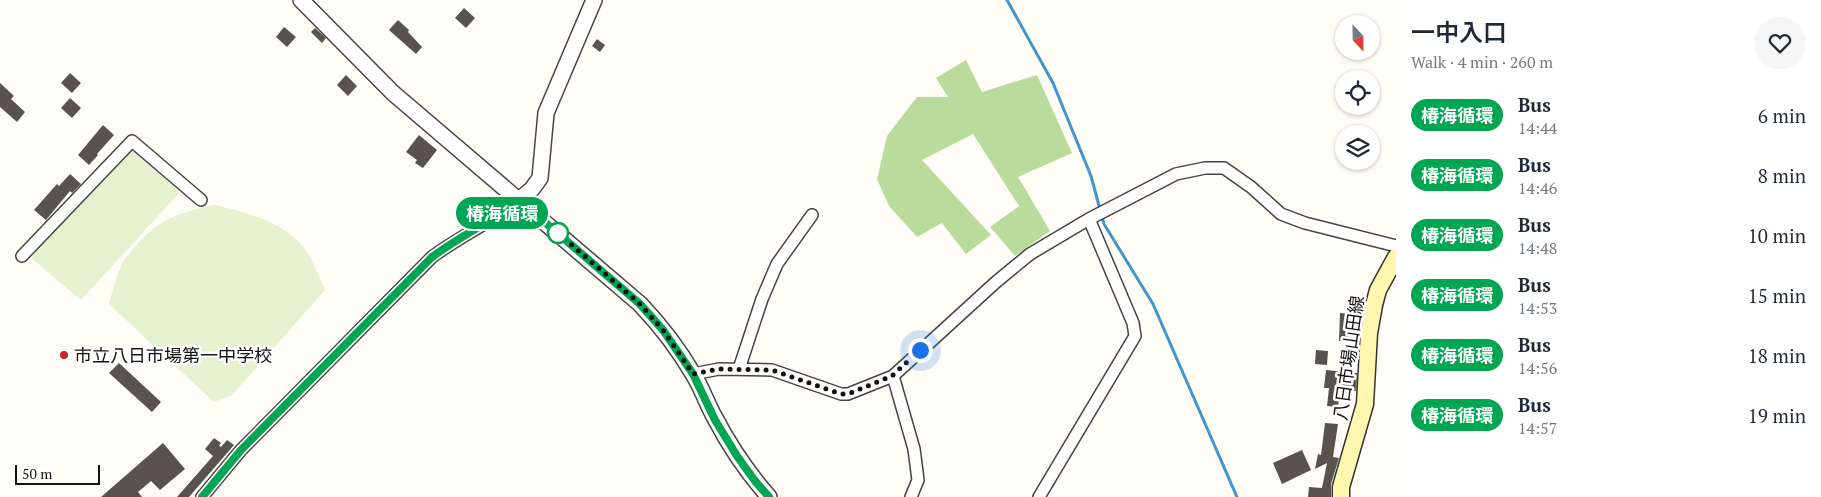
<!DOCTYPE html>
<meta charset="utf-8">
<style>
:root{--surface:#fff;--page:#f6f6f7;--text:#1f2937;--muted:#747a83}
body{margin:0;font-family:"PT Serif","Noto Sans JP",serif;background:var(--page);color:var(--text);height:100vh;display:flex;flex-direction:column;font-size:19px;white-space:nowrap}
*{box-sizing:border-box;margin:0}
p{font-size:16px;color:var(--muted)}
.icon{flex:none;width:28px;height:28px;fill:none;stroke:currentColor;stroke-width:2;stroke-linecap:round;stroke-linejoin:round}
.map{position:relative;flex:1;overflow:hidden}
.details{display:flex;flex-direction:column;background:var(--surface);width:425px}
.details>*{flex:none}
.badge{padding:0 10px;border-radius:16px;font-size:18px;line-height:32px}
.needle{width:32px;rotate:158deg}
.fabs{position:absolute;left:1335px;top:15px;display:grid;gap:10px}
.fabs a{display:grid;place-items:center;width:45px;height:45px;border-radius:50%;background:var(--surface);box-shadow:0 1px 4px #0004;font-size:25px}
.scale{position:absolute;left:15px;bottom:12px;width:85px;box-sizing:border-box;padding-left:5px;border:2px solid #111;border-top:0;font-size:14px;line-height:18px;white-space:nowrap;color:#111;-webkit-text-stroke:4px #fff;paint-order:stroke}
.you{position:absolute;width:25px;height:25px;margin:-12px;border:4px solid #fff;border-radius:50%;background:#1a73e8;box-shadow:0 0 0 8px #1a73e833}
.map>.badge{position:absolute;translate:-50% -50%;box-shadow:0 0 0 2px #fff}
.round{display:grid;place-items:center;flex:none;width:52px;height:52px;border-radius:26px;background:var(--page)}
.summary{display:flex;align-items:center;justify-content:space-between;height:85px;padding:0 15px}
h1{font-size:24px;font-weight:600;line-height:38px}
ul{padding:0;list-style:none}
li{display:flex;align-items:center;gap:15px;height:60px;padding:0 15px}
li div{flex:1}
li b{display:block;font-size:19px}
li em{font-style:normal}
li .badge{min-width:55px;font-weight:700;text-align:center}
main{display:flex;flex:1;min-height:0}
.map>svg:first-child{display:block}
.forest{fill:#b9dc9c}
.pitch{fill:#e6f2cf}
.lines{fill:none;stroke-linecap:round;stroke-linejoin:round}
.stream{stroke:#3f96cf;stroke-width:3}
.building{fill:#5a524d}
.minor-casing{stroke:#444;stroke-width:14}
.tertiary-casing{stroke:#444;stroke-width:18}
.secondary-casing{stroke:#333;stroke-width:19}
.minor{stroke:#fff;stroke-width:11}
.tertiary{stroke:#fff;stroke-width:15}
.secondary{stroke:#fff6b0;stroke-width:16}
.line-casing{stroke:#fff;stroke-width:11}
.line{stroke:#00a651;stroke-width:8}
.walk{stroke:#111;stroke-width:5;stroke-dasharray:0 9}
.stop-dot{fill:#fff;stroke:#00a651;stroke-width:2.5}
.poi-dot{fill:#c4262e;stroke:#fff;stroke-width:2}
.labels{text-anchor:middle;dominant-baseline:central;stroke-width:5;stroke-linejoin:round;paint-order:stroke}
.poi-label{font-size:18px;fill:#111;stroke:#fff;text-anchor:start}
.street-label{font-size:18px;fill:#111;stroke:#fff}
</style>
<main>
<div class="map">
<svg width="1396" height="497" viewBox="0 0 1396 497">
<rect width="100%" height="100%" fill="#fffdf5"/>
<!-- forest -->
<path class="forest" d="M966 60 982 92 1037 75 1072 153 1018 177 1050 231 1015 256 990 227 1019 206 973 134 922 160 991 235 966 254 942 223 917 237 889 206 877 179 887 136 917 97H948L936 78Z"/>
<!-- pitch -->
<path class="pitch" d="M129 148 180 192 81 300 31 258Z
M214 205C245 212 283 221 304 248 313 260 319 276 325 290L232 395 214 402 109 304C113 289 117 274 124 260 127 256 131 252 134 248 156 220 181 212 214 205Z"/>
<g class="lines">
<!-- stream -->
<path class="stream" d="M1007 0 1053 83 1091 176 1104 224 1153 304 1237 497"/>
</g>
<!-- building -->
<path class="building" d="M464 8 475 18 466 28 455 18Z
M398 20 409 30 408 32 422 47 416 54 389 30Z
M284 27 296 37 287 47 276 37Z
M315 28 326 38 322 43 311 32Z
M597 39 605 45 600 52 592 46Z
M70 73 81 83 72 93 61 83Z
M346 75 357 86 348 96 337 85Z
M0 83 14 96 11 99 25 112 17 122 0 107Z
M70 98 81 108 72 118 61 108Z
M103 125 114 135 97 154 98 155 89 165 78 155Z
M419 135 437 150 423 168 415 163 417 160 406 152Z
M70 174 81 184 72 193 70 191 46 220 34 210 57 184 59 186Z
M1340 313 1353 314 1352 341H1339Z
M1316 350 1328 351 1327 365 1315 364Z
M119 363 161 402 152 412 109 373Z
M1326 370 1357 373 1356 391 1340 390 1338 407 1327 406 1329 388H1324Z
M1325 423 1338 424 1333 457 1339 458 1331 484V497H1308L1309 487 1322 488 1327 463 1315 469 1318 454 1321 455Z
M214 438 221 443 219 446 221 447 227 440 234 445 189 497H177L213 456 205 449Z
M163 443 185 469 160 490 151 481 138 492 142 497H101Z
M1302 450 1311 470 1282 484 1273 463Z"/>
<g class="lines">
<defs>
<path id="minor" d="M22 256 132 141 201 200
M739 369 762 299 777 264 812 215
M693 374 719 369 772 370 841 394H848L893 376 996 282 1030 254 1089 219 1176 174 1205 168H1224L1251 187 1281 214 1305 223 1396 246
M893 376 914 449 918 480 911 497
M202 497 241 450 432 257C460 236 492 222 519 200
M1039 497 1135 336 1133 323 1089 219"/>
<path id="tertiary" d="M301 0 393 93 640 304C660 325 678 348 693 374 702 388 707 404 715 418 730 447 748 473 769 497
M519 200 532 189 540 178 546 113 594 0"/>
<path id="secondary" d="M1341 497V487L1365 404 1369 333 1374 305 1378 290 1396 257"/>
</defs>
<!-- minor casing -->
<use href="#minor" class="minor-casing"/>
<!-- tertiary casing -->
<use href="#tertiary" class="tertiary-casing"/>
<!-- secondary casing -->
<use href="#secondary" class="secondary-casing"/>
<!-- minor -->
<use href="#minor" class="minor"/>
<!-- tertiary -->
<use href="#tertiary" class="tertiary"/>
<!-- secondary -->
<use href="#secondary" class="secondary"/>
</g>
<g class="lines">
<defs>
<path id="line" d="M202 497 241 450 432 257C460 236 491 222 519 200L640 304 663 330 693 374 715 420 737 456 755 481 769 497"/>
</defs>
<!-- line casing -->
<use href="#line" class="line-casing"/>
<!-- line -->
<use href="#line" class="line"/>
<!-- walk -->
<path class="walk" d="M558 233 640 304 663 330 693 374 719 369 772 370 841 394H848L892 376 920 350"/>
</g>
<!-- markers -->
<circle class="stop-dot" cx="558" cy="233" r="10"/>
<circle class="poi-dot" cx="64" cy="355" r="5"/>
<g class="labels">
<!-- poi labels -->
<g class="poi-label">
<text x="74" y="355">市立八日市場第一中学校</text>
</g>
<!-- street labels -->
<g class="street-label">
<text transform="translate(1348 358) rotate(-82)">八日市場山田線</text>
</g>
</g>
</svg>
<div class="fabs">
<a><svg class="needle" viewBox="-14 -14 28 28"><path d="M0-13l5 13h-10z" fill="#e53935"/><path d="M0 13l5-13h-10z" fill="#747a83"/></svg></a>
<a><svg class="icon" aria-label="locate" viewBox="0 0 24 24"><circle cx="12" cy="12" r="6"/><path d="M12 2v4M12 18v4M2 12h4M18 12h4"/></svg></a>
<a><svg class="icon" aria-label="layers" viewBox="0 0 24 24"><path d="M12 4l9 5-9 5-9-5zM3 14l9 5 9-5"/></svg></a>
</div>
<div class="scale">50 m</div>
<div class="you" style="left:920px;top:350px"></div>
<b class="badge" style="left:502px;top:213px;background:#00a651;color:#fff">椿海循環</b>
</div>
<section class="details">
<div class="summary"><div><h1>一中入口</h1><p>Walk · 4 min · 260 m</p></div><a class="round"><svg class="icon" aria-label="heart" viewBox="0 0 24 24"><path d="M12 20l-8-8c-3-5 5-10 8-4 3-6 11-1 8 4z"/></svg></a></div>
<ul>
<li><span class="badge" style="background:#00a651;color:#fff">椿海循環</span><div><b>Bus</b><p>14:44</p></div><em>6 min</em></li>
<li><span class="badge" style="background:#00a651;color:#fff">椿海循環</span><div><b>Bus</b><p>14:46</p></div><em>8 min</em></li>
<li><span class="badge" style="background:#00a651;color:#fff">椿海循環</span><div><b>Bus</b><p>14:48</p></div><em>10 min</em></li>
<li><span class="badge" style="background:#00a651;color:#fff">椿海循環</span><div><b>Bus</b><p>14:53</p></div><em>15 min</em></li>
<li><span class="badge" style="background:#00a651;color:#fff">椿海循環</span><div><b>Bus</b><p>14:56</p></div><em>18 min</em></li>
<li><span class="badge" style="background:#00a651;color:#fff">椿海循環</span><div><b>Bus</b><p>14:57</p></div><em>19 min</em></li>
</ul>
</section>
</main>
